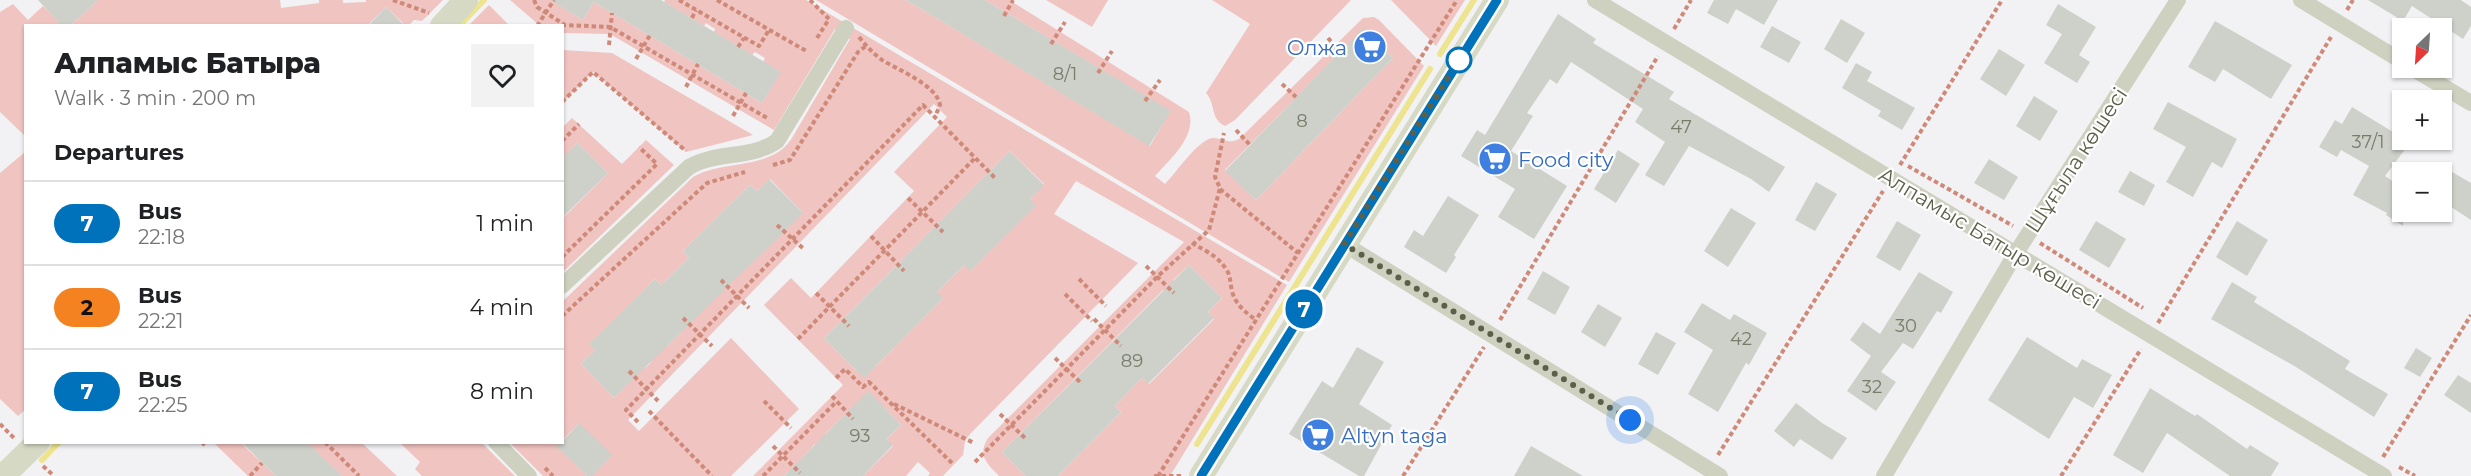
<!DOCTYPE html>
<meta charset="utf-8">
<style>
:root{--surface:#fff;--page:#f2f2f2;--text:#202124;--muted:#757577;--line:#e0e0e0}
body{margin:0;font-family:Montserrat,sans-serif;background:var(--page);color:var(--text);height:100vh;display:flex;flex-direction:column;font-size:22px;white-space:nowrap}
*{box-sizing:border-box;margin:0}
p{font-size:20px;color:var(--muted)}
.icon{flex:none;width:33px;height:33px;fill:none;stroke:currentColor;stroke-width:2;stroke-linecap:round;stroke-linejoin:round}
.map{position:relative;flex:1;overflow:hidden}
.drawer{position:absolute;left:24px;top:24px;width:540px;height:420px;display:flex;flex-direction:column;background:var(--surface);border-radius:0px;box-shadow:0 2px 4px #0004}
.drawer>*{flex:none}
.badge{padding:0 12px;border-radius:20px;font-size:21px;line-height:39px}
.needle{width:39px;rotate:205deg}
.fabs{position:absolute;left:2392px;top:18px;display:grid;gap:12px}
.fabs a{display:grid;place-items:center;width:60px;height:60px;border-radius:0px;background:var(--surface);box-shadow:0 2px 4px #0004;font-size:30px}
.you{position:absolute;width:30px;height:30px;margin:-15px;border:4px solid #fff;border-radius:50%;background:#1a73e8;box-shadow:0 0 0 9px #1a73e833}
.map>.badge{position:absolute;translate:-50% -50%;box-shadow:0 0 0 3px #fff}
h2{padding:0 30px;font-size:22px;line-height:54px}
.round{display:grid;place-items:center;flex:none;width:63px;height:63px;border-radius:0px;background:var(--page)}
.overview{display:flex;align-items:center;justify-content:space-between;height:102px;padding:0 30px}
h1{font-size:28px;font-weight:800;line-height:45px}
ul{padding:0;list-style:none}
li{display:flex;align-items:center;gap:18px;height:84px;padding:0 30px;border-top:2px solid var(--line)}
li div{flex:1}
li b{display:block;font-size:22px}
li em{font-style:normal}
li .badge{min-width:66px;font-weight:700;text-align:center}
.map>svg:first-child{display:block}
.green{fill:#f0c4c1;fill-rule:evenodd}
.lines{fill:none;stroke-linecap:round;stroke-linejoin:round}
.stream{stroke:#eee38e;stroke-width:6}
.building{fill:#ced1c9}
.path{stroke:#cf8978;stroke-width:4;stroke-dasharray:4.5 3;stroke-linecap:butt}
.street{stroke:#ced1c0;stroke-width:16}
.secondary{stroke:#d6dac5;stroke-width:24}
.line-casing{stroke:#fff;stroke-width:14}
.line{stroke:#0072bc;stroke-width:9}
.walk{stroke:#5c6049;stroke-width:6;stroke-dasharray:0 10.8}
.stop-dot{fill:#fff;stroke:#0072bc;stroke-width:3}
.labels{text-anchor:middle;dominant-baseline:central;stroke-width:4.5;stroke-linejoin:round;paint-order:stroke}
.number-label{font-size:18px;fill:#787c69}
.shop-label{font-size:21px;fill:#366cbe;stroke:#fff;text-anchor:start}
.street-label{font-size:21px;fill:#5c6049;stroke:#fff}
</style>
<div class="map">
<svg width="2471" height="476" viewBox="0 0 2471 476">
<rect width="100%" height="100%" fill="#f2f2f4"/>
<!-- green -->
<path class="green" d="M98 0H280L281 8 319 3V0H343V3L366 2V0H443L422 21 414 20 409 25H401L403 23 386 7 368 25 70 26Z
M510 0H560L557 4 583 20 594 2 762 103 780 72 763 62 765 58 755 52 752 55 714 32 715 29 706 23 704 26 664 2 665 0H806L1287 285 1170 476H1058L1121 412 1115 406 1142 378 1149 384 1214 319 1208 312 1222 298 1189 265 1173 280 1179 287 1170 297 1163 290 1002 452 1026 476H999C987 464 977 455 988 438L1184 242 1076 181 1054 214 1138 263 970 434 965 441 963 455 943 476H928L930 473 918 462 906 476H863L893 446 887 439 901 425 868 392 826 433 822 451 815 444 801 459 792 476 788 472 784 476H753L843 385 764 305 791 278 811 298 914 191 894 172 947 117 934 104 628 420 639 431 731 338 799 409 731 476H592L579 423 563 440V301L693 177C724 159 771 171 792 138L850 39 835 29 774 130 610 34 563 33 562 26 539 25ZM1010 151 1044 184 1030 199 1035 205 971 270 964 265 937 292 942 299 876 366 857 371 824 338ZM770 179 802 212 667 346 661 339C654 363 648 371 623 376L629 383 614 398 581 364 595 350 590 344 655 279 661 285 689 258 683 251 750 185 757 191Z
M816 0H906L1150 146 1170 111 985 0H1009L1189 112C1197 136 1170 159 1155 176L1165 184C1175 174 1198 140 1212 138 1222 137 1228 145 1239 139L1363 18 1374 17 1379 20 1424 66 1289 282ZM1363 29 1393 58 1256 200 1225 170Z
M1046 0H1108L1092 27Z
M1212 0H1351L1235 120 1225 126C1210 119 1216 104 1206 93L1250 24Z
M1391 0H1465L1436 46Z
M13 4 28 20 43 6 62 25 26 26 25 136 0 112V12Z
M489 5 509 25H469Z
M563 50 612 53 753 135 686 152 593 72 563 102Z
M572 118 622 164 646 140 674 165 563 272V218L608 173 577 143 563 158V127Z
M25 152 26 409 18 416 0 399V173Z
M214 443H241L276 476H248Z
M307 443H362L397 476H342Z
M400 443H482L515 476H422L415 469 420 462Z
M510 443H560L557 446 587 476H543Z"/>
<g class="lines">
<!-- stream -->
<path class="stream" d="M459 26 484 0
M1440 54 1474 0
M1197 444 1430 69
M42 460 59 442"/>
</g>
<!-- building -->
<path class="building" d="M38 0H98L70 26H62Z
M550 0H661L781 72 762 103 594 2 583 20Z
M906 0H985L1171 111 1149 146Z
M1714 0H1778L1764 25 1736 9 1728 24 1707 13Z
M2368 0H2461L2471 7V26L2463 39 2412 6 2403 21Z
M2058 4 2096 27 2079 55 2090 62 2077 83 2044 63 2062 34 2046 25Z
M386 7 405 26H368Z
M1558 14 1596 39 1593 43 1674 92 1669 99 1785 167 1769 192 1751 179 1689 146 1664 186 1645 175 1665 142 1635 122 1643 109 1571 62 1557 84 1550 79 1527 113 1533 116 1511 151 1567 186 1534 239 1498 217 1515 189 1461 156 1477 130 1485 135Z
M1841 19 1865 33 1847 63 1824 49Z
M2215 21 2292 65 2271 99 2223 69 2215 82 2188 67Z
M1772 26 1801 42 1789 63 1760 47Z
M1363 28 1393 58 1256 200 1225 171Z
M1999 49 2025 65 2006 96 1980 79Z
M1856 63 1872 72 1867 81 1915 108 1902 130 1878 116 1881 111 1842 88Z
M2034 96 2058 111 2040 141 2016 126Z
M2168 102 2237 139 2222 168 2212 162 2193 197 2166 182 2186 147 2153 129Z
M2352 107 2393 132 2396 129 2403 134V140H2412L2385 176 2403 188V226L2386 215 2387 213 2353 195 2369 166 2341 150 2337 157 2319 147 2335 120 2342 124Z
M577 143 608 173 562 218V158Z
M1618 150 1640 164 1616 203 1594 189Z
M1010 151 1044 185 1030 199 1036 205 970 271 964 265 937 292 943 298 864 378 824 338Z
M1989 159 2018 177 2004 200 1974 183Z
M2442 166 2471 183V220L2442 201Z
M2130 171 2155 185 2144 206 2118 192Z
M769 179 803 213 614 398 581 364 595 350 589 344 655 279 661 285 689 258 683 251 750 185 757 191Z
M1816 182 1837 194 1815 231 1795 220Z
M1448 196 1479 215 1454 255 1456 257 1446 273 1404 247 1414 230 1423 236Z
M1731 208 1756 223 1728 267 1704 251Z
M1897 221 1921 235 1900 271 1876 257Z
M2096 221 2126 239 2109 268 2079 250Z
M2237 221 2268 240 2247 276 2216 257Z
M1189 265 1222 298 1208 312 1214 318 1148 384 1142 378 1115 406 1121 412 1058 476H1026L1002 452Z
M1543 271 1570 287 1555 315 1527 299Z
M1919 272 1953 292 1941 313 1937 311 1913 349 1903 343 1881 372 1896 382 1876 411 1847 391 1871 356 1850 340 1863 322 1880 334Z
M2232 282 2257 297 2254 302 2350 361 2345 369 2388 394 2374 417 2296 367 2211 319Z
M1702 303 1730 320 1734 314 1767 333 1749 365 1746 363 1718 412 1688 394 1713 350 1684 332Z
M1598 304 1622 318 1605 347 1581 332Z
M1656 332 1676 343 1658 375 1638 364Z
M2027 337 2077 368 2082 359 2112 375 2093 408 2074 397 2049 439 1988 400Z
M1357 347 1384 362 1359 404 1392 425 1364 476H1359L1289 434 1322 381 1333 388Z
M2416 348 2432 358 2420 377 2404 368Z
M2458 375 2471 383V413L2444 395Z
M2150 388 2195 416 2197 414 2247 449 2250 445 2279 463 2271 476H2230L2167 433 2143 473 2113 455Z
M868 391 901 425 887 439 893 445 863 476H784Z
M1796 403 1822 423 1847 438 1832 460 1800 439 1794 447 1774 431Z
M579 423 612 455 592 476H587L556 446 562 442Z
M241 442H307L342 476H276Z
M1531 446 1583 476H1514Z"/>
<g class="lines">
<!-- path -->
<path class="path" d="M393 0 429 13
M534 0 537 7 565 25 610 27 769 119
M679 0 759 46 769 30
M717 0 808 52
M810 0 829 19
M2347 10 2353 0
M1004 16 1013 0
M692 18 696 10
M537 26 554 0
M1674 29 1691 0
M859 37C866 46 873 53 882 60 898 70 937 85 940 105L935 117
M817 38 829 19
M1328 38 1340 52
M1051 44 1065 22
M609 45 612 13
M738 47 744 38
M636 59 650 35
M1098 73 1112 51
M1282 84 1296 97
M686 87 698 64
M1145 101 1160 80
M562 102 593 72 686 151
M733 116 746 93
M1236 130 1250 145
M562 141 579 124
M773 165 790 160 858 52 866 46
M1900 165 2002 0
M1908 166 2013 226
M1220 189 1298 253
M908 198 943 232
M777 225 805 250
M871 236 904 271
M1192 243C1204 250 1218 256 1226 269 1231 276 1230 283 1232 291 1235 304 1246 313 1256 320
M2040 243 2143 308
M562 257 657 164 639 147
M1146 266 1174 293
M1079 279 1106 306
M721 280 749 308
M816 293 849 326
M1065 294 1092 321
M562 316 707 183 745 172
M683 318 712 346
M1094 319 1121 346
M1500 320 1658 56
M2158 323 2331 37
M798 339 975 158
M1055 358 1082 384
M629 371 658 401
M836 378 845 369 863 387 869 382 954 465
M832 396 853 419
M764 401 791 428
M894 404 974 443
M649 411 712 476
M1000 414 1027 440
M638 422 626 410 923 105 996 179
M0 424 14 438
M325 442 359 476
M202 445 205 442
M773 446 800 473
M1718 455 1883 191
M2383 457 2471 315
M975 462 1158 276 1209 230 1220 188 1215 177 1224 133
M43 466 54 476
M2399 467 2415 476
M545 468 553 476
M250 476 262 463
M763 476 836 402
M1154 476H1181
M1158 476 1457 0
M1403 476 1484 347
M2061 476 2141 349"/>
<!-- street -->
<path class="street" d="M1595 0 2384 476
M2301 0 2403 62
M2412 68 2471 103
M1344 244 1720 476
M562 286 689 167C716 151 752 159 777 141L846 28
M496 442 529 476
M1884 476 2016 253 2178 0"/>
<!-- secondary -->
<path class="secondary" d="M442 26 466 0
M3 476 38 442
M1201 476 1497 0"/>
</g>
<g class="lines">
<defs>
<path id="line" d="M1201 476 1497 0"/>
</defs>
<!-- line casing -->
<use href="#line" class="line-casing"/>
<!-- line -->
<use href="#line" class="line"/>
<!-- walk -->
<path class="walk" d="M1459 60 1344 244 1630 420"/>
</g>
<!-- icons -->
<defs>
<symbol id="supermarket-disc" viewBox="-11 -11 22 22"><circle r="9.5" fill="#3f7fe0" stroke="#fff"/><path d="M-6-5.5h2.5l.6 2H6L4.5 2H-2.5L-4.4-4H-6ZM-1.5 3.2a1.3 1.3 0 1 0 .1 0ZM3 3.2a1.3 1.3 0 1 0 .1 0Z" fill="#fff"/></symbol>
</defs>
<g fill-rule="evenodd">
<use href="#supermarket-disc" x="1351" y="28" width="38" height="38"/>
<use href="#supermarket-disc" x="1476" y="140" width="38" height="38"/>
<use href="#supermarket-disc" x="1299" y="416" width="38" height="38"/>
</g>
<!-- markers -->
<circle class="stop-dot" cx="1459" cy="60" r="12"/>
<g class="labels">
<!-- number labels -->
<g class="number-label">
<text x="1065" y="74">8/1</text>
<text x="1302" y="121">8</text>
<text x="1681" y="127">47</text>
<text x="2368" y="142">37/1</text>
<text x="1906" y="326">30</text>
<text x="1741" y="339">42</text>
<text x="1132" y="361">89</text>
<text x="1872" y="387">32</text>
<text x="860" y="436">93</text>
</g>
<!-- shop labels -->
<g class="shop-label">
<text x="1347" y="47" text-anchor="end">Олжа</text>
<text x="1518" y="159">Food city</text>
<text x="1341" y="435">Altyn taga</text>
</g>
<!-- street labels -->
<g class="street-label">
<text transform="translate(2076 160) rotate(-57)">Шұғыла көшесі</text>
<text transform="translate(1990 238) rotate(31)">Алпамыс Батыр көшесі</text>
</g>
</g>
</svg>
<div class="fabs">
<a><svg class="needle" viewBox="-14 -14 28 28"><path d="M0-13l5 13h-10z" fill="#e53935"/><path d="M0 13l5-13h-10z" fill="#757577"/></svg></a>
<a>+</a>
<a>−</a>
</div>
<div class="you" style="left:1630px;top:420px"></div>
<b class="badge" style="left:1304px;top:309px;background:#0072bc;color:#fff">7</b>
<section class="drawer">
<div class="overview"><div><h1>Алпамыс Батыра</h1><p>Walk · 3 min · 200 m</p></div><a class="round"><svg class="icon" aria-label="heart" viewBox="0 0 24 24"><path d="M12 20l-8-8c-3-5 5-10 8-4 3-6 11-1 8 4z"/></svg></a></div>
<h2>Departures</h2>
<ul>
<li><span class="badge" style="background:#0072bc;color:#fff">7</span><div><b>Bus</b><p>22:18</p></div><em>1 min</em></li>
<li><span class="badge" style="background:#f58220;color:#111">2</span><div><b>Bus</b><p>22:21</p></div><em>4 min</em></li>
<li><span class="badge" style="background:#0072bc;color:#fff">7</span><div><b>Bus</b><p>22:25</p></div><em>8 min</em></li>
</ul>
</section>
</div>
